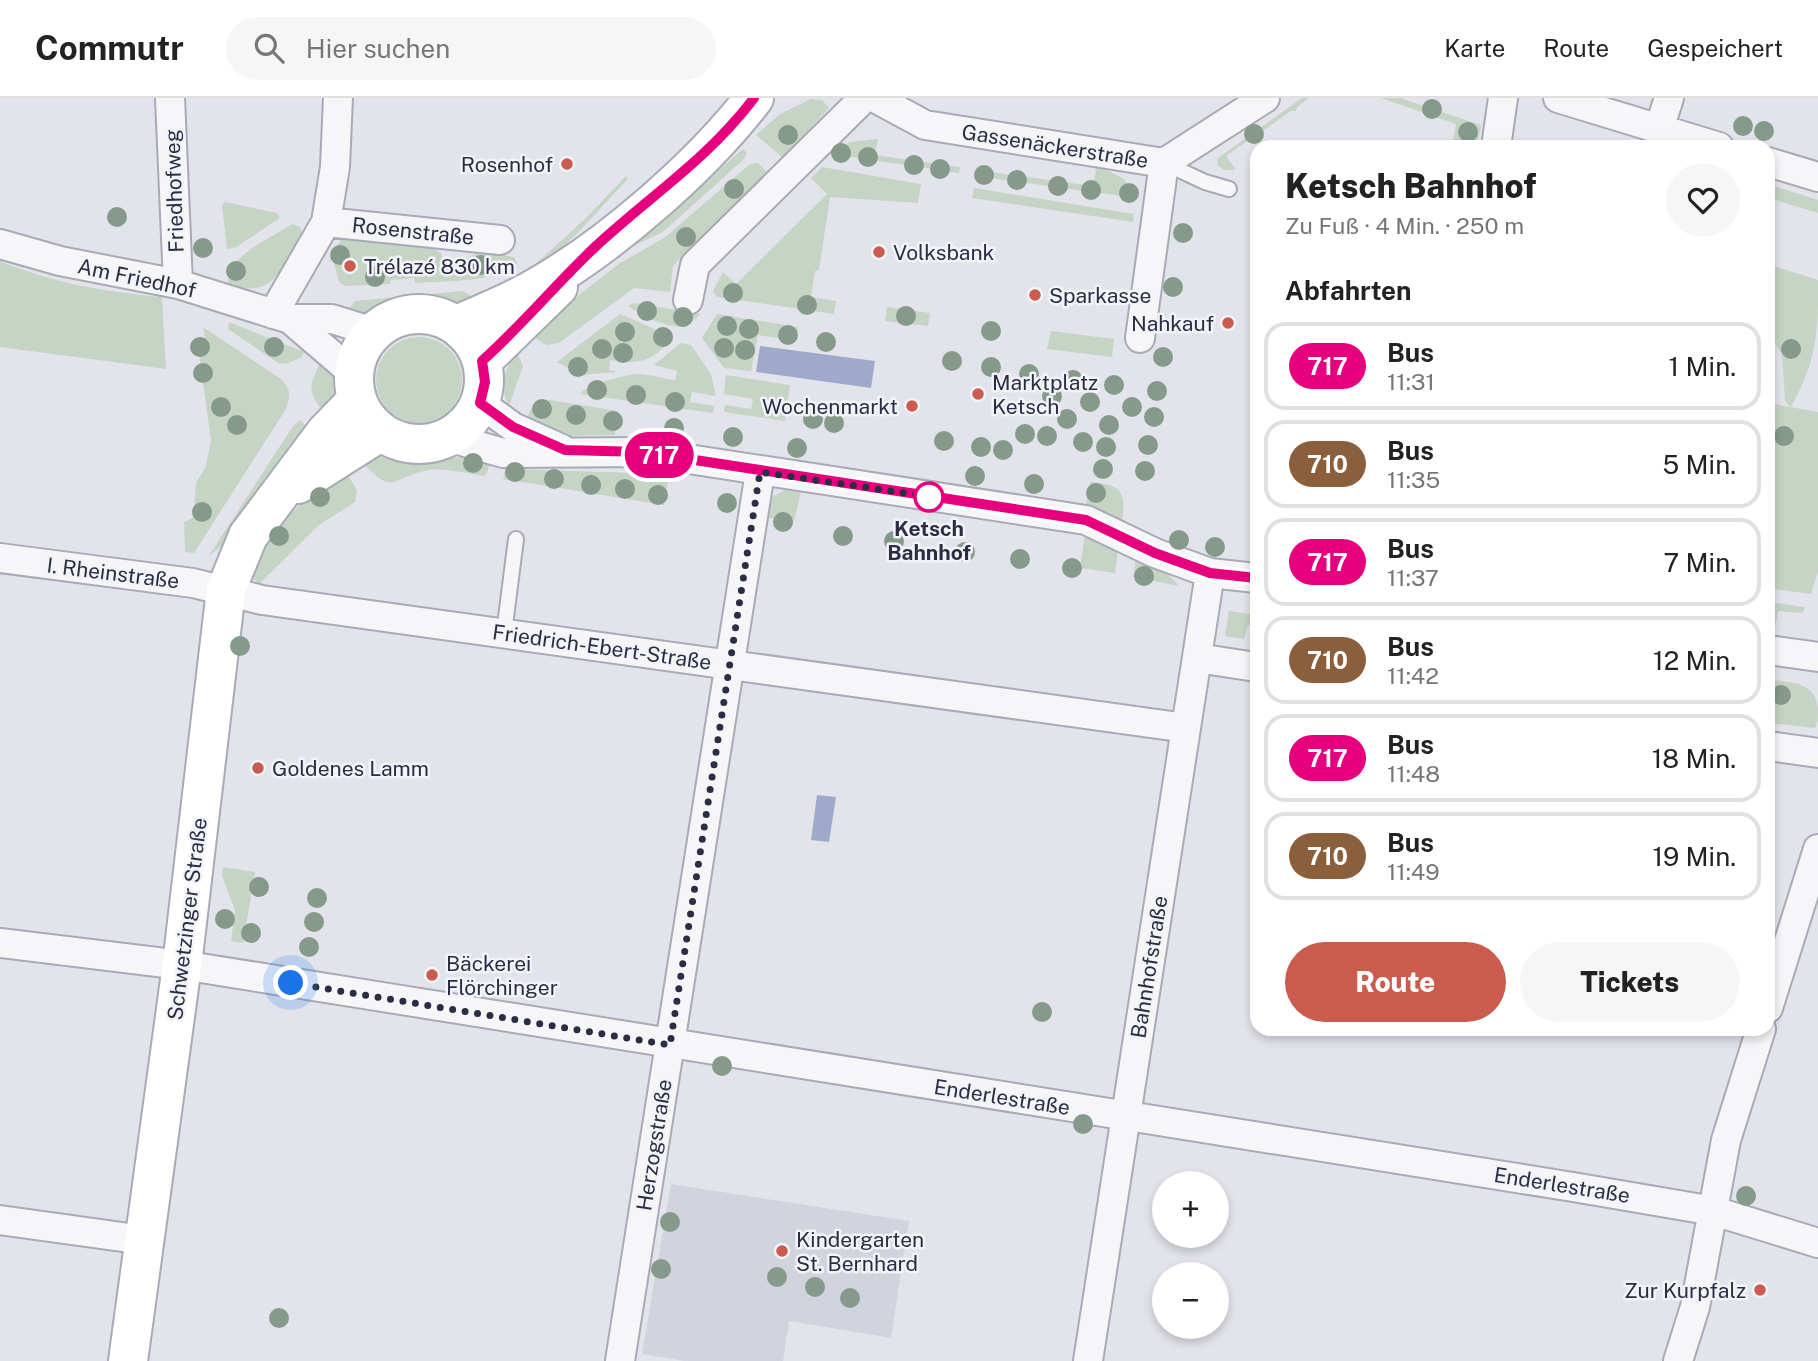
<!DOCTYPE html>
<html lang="de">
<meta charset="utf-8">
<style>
:root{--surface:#fff;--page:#f6f6f6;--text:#222;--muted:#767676;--line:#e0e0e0;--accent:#cb5b4d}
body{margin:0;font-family:"Public Sans",sans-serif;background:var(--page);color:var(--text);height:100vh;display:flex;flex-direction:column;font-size:26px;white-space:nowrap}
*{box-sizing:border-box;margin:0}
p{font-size:23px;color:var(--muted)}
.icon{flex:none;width:38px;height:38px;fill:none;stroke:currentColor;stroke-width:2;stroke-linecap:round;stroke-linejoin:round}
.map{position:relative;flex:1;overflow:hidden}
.sheet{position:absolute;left:1250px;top:42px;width:525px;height:896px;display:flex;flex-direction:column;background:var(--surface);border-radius:21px;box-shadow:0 4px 10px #0003}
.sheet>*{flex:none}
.badge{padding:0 14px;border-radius:23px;font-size:24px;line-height:46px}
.fabs{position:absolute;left:1152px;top:1073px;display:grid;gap:14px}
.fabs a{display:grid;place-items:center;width:77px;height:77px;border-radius:50%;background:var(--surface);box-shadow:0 4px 10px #0003;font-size:35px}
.you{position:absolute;width:35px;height:35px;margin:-18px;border:5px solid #fff;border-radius:50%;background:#1a73e8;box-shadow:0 0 0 10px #1a73e833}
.map>.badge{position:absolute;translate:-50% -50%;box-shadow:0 0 0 4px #fff}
h2{padding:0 35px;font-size:26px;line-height:63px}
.round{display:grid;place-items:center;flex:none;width:74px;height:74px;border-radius:37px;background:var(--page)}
.overview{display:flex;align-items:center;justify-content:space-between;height:119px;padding:0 35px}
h1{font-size:33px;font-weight:800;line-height:52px}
.button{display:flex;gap:14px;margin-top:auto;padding:14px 35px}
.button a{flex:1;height:80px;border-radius:42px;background:var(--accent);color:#fff;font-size:28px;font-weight:800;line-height:80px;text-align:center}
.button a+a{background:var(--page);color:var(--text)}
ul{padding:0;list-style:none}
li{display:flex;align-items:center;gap:21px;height:88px;margin:0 14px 10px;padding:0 21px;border:4px solid var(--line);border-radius:21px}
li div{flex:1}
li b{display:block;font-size:26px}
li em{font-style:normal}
li .badge{min-width:77px;font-weight:700;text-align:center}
header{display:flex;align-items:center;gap:42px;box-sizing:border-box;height:98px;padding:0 35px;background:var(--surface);border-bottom:2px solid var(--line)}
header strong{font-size:33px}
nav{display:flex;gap:38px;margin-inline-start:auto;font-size:24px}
.search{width:490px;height:63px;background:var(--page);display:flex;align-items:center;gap:18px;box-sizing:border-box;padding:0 24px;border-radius:38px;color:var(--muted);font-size:26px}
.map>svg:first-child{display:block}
.built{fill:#d1d3dd}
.green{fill:#c5d4c5}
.water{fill:#9fa9c9}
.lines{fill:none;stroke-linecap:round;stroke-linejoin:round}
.lane-casing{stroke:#a8aab5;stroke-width:18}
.street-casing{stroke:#a8aab5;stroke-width:32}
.secondary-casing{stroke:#a8aab5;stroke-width:42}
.lane{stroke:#f6f6f9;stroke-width:14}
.street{stroke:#f6f6f9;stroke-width:28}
.secondary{stroke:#fff;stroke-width:38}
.tree{fill:#869a8b}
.line-casing{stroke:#fff;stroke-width:16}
.line{stroke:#e6007e;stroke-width:10}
.walk{stroke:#2b2e43;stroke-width:7;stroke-dasharray:0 12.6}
.poi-dot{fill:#cb5b4d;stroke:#f3f4f8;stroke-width:2.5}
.stop-dot{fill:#fff;stroke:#e6007e;stroke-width:3.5}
.labels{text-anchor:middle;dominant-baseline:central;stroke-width:5;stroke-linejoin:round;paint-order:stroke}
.street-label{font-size:21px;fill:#2b2e43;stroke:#f3f4f8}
.poi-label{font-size:21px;fill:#2b2e43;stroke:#f3f4f8;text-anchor:start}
.stop-label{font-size:21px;font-weight:bold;fill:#2b2e43;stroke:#f3f4f8}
</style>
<header>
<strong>Commutr</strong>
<div class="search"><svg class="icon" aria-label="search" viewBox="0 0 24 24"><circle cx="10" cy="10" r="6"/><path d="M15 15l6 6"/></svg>Hier suchen</div>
<nav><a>Karte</a><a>Route</a><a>Gespeichert</a></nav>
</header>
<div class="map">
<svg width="1818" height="1263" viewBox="0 0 1818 1263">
<rect width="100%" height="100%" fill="#e3e4eb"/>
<!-- built -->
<path class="built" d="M671 1086 909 1123 891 1240 789 1223 783 1263H684L642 1256Z"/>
<!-- green -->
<path class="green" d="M1302 0H1309L1297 9 1296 13H1291L1258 36 1257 40 1253 39 1226 58 1236 72H1224L1217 67 1218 60Z
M1381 0H1400L1481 27 1477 49 1453 42 1456 26Z
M811 1 822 2 829 10 783 60 756 37 780 16Z
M878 41 875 57 960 69 959 75 832 56 850 44Z
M743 51 747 55 743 62 663 134 629 150Z
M758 65 767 74 673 168 670 194 634 190 559 245 546 247 529 236 620 165 664 140 750 66Z
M1097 67 1124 81 1136 100 976 78 977 72 1093 88Z
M822 69 921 86 918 105 830 99 819 172 815 173 811 199 836 203 834 216 717 199 713 193 723 174 736 186 827 96 811 80Z
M626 78 628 81C595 114 568 153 526 175L586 120Z
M1768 86 1818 102V115L1768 100Z
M974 90 1134 116 1133 124 972 100Z
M225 104 277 115 280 120 235 150 227 151 222 107Z
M292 126 300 129 302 134C285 166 273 205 228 185 229 156 270 141 292 126Z
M342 140 433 150 441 155 446 171 460 170C469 148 495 156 514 159L517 165C500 185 441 183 415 185L414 180 391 182 390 186 345 188 339 184 332 158Z
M0 163C52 185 106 194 162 199L166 271 0 249Z
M1768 166 1818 182C1818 236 1818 259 1791 309L1785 303 1782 256 1768 235Z
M463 193 482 205 460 210 418 202 398 205 375 215 345 216 355 203Z
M634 205 701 216 686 229C665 229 645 220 628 208Z
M887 209 930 215 928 228 885 223Z
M620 216 673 239C653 264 639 267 610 262L609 272 617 274 581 277 557 264Z
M717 216 798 229 796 243 758 237 751 273 724 270 702 240Z
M229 224 304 254 302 259 286 266 278 265 228 231Z
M203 229 281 281C291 292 291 297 286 311L194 455 185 454 184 424 193 420 196 385 206 368 211 342 198 249 205 240Z
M1051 233 1114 241 1112 259 1047 251Z
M376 282a43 43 0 1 1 86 0a43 43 0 1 1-86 0Z
M681 245 691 247 711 276 716 298 692 294 690 304 714 308 713 315 580 296C586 286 623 278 636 276 647 275 664 281 675 282L677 273 654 267Z
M517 254 523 268 509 308C498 288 504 272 517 254Z
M321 264 340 286 327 318C308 295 307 290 321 264Z
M726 277 790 287 785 323 724 314 725 307 751 311 753 301 724 296Z
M549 302 618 313 615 337 565 338 527 323C529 309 535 305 549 302Z
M1768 305 1818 314V474L1811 496 1768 490Z
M300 322 313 333 227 443 208 459 293 328Z
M378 358 412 362 464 359 491 365 485 378C467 376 446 370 429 372 390 379 395 400 361 363Z
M506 369C561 376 615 371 669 378L664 407 503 381Z
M344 371 357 392 355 404 319 427 258 487 252 478C258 433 311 399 344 371Z
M1090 384C1119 387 1127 391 1122 422L1086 407Z
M785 392 801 394 794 423 768 420 772 399Z
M1085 436 1118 452 1115 475 1080 470Z
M1136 461 1166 474 1179 488 1133 479Z
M1768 504 1805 509 1803 515 1778 513 1774 536 1768 535 1772 512 1768 511Z
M1229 513 1256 517V528L1248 527 1244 541 1225 538Z
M1768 581C1792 585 1818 583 1818 614 1818 621 1818 624 1815 630L1768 625Z
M223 769 255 774 243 845 231 843 235 812 222 778Z"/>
<!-- water -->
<path class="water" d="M760 248 875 263 871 290 756 274Z
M817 697 836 699 829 744 811 742Z"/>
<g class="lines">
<defs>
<path id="lane" d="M1164 65 1205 84 1229 91
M504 535 516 441"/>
<path id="street" d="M170 0 178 186
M875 0 925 27 1164 65 1265 0
M1558 0 1719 49
M1659 31 1669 0
M1496 49 1503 0
M1768 64 1818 79
M326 124 500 142
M0 146 60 163 178 186 290 221H332L374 234
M688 202 695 167 864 0
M273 216 326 124 335 69 338 0
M290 221 354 276
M1140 240 1164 65
M480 305 513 329 562 351
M448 339 503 355 643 354 1086 422 1155 455 1210 475 1256 480
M0 460 193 485 262 502 1186 630
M1768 552 1818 559
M1197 560 1256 569
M1768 648 1818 655
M0 845 182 867 1573 1089 1714 1113 1818 1145
M1768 910 1818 751
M0 1122 144 1142
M620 1263 760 374
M1088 1263 1210 475
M1678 1263 1695 1209 1726 1042 1761 931"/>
<path id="secondary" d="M354 281a65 65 0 1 1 130 0a65 65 0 1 1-130 0Z
M457 227C483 215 510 205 534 191 610 148 701 69 754 0
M482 263 558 189
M298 386 380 334
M128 1263 182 867 226 492 248 438 326 334 357 302"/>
</defs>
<!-- lane casing -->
<use href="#lane" class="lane-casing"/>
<!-- street casing -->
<use href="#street" class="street-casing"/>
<!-- secondary casing -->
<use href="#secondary" class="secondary-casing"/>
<!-- lane -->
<use href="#lane" class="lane"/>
<!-- street -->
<use href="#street" class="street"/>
<!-- secondary -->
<use href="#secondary" class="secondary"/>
</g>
<!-- trees -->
<g class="tree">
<circle cx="1432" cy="11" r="10"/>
<circle cx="1743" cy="28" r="10"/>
<circle cx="1764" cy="33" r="10"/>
<circle cx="1468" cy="34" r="10"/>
<circle cx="1254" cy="36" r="10"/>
<circle cx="788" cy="37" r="10"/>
<circle cx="841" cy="55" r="10"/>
<circle cx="868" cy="59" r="10"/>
<circle cx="914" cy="67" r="10"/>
<circle cx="940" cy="71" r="10"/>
<circle cx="984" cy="77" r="10"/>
<circle cx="1017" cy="82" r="10"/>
<circle cx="1058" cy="88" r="10"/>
<circle cx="734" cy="91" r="10"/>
<circle cx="1091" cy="92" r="10"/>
<circle cx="1129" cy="95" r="10"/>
<circle cx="117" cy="119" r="10"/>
<circle cx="1183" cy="135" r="10"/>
<circle cx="686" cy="139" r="10"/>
<circle cx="203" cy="150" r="10"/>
<circle cx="340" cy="157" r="10"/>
<circle cx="481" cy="167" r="10"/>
<circle cx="236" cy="173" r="10"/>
<circle cx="375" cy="179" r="10"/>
<circle cx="1173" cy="189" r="10"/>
<circle cx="733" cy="195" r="10"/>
<circle cx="807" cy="207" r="10"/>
<circle cx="647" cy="213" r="10"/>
<circle cx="906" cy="218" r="10"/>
<circle cx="683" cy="219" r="10"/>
<circle cx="727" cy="228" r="10"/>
<circle cx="749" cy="231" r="10"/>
<circle cx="991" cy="233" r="10"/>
<circle cx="625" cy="234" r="10"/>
<circle cx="788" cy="237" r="10"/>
<circle cx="663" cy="239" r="10"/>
<circle cx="826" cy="244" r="10"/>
<circle cx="200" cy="249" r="10"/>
<circle cx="274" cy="249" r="10"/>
<circle cx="724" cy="250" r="10"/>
<circle cx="602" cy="251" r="10"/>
<circle cx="1791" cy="251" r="10"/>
<circle cx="745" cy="252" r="10"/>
<circle cx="623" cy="255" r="10"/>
<circle cx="1163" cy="259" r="10"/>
<circle cx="952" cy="263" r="10"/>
<circle cx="578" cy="269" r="10"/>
<circle cx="991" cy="269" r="10"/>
<circle cx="203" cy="275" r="10"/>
<circle cx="1029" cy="276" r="10"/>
<circle cx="1073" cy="282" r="10"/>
<circle cx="1114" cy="287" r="10"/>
<circle cx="597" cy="292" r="10"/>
<circle cx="1157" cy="293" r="10"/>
<circle cx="636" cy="297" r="10"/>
<circle cx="1052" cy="298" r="10"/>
<circle cx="675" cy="304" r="10"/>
<circle cx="1090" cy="304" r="10"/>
<circle cx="221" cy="309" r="10"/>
<circle cx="1132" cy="309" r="10"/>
<circle cx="542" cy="311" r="10"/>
<circle cx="576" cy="317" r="10"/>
<circle cx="1154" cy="319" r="10"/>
<circle cx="813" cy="321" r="10"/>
<circle cx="1067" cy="321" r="10"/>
<circle cx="613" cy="323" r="10"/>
<circle cx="834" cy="325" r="10"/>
<circle cx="237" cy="327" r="10"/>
<circle cx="1109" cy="327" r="10"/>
<circle cx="674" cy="330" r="10"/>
<circle cx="1025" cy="336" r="10"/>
<circle cx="1047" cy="338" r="10"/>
<circle cx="1784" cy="338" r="10"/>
<circle cx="733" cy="339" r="10"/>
<circle cx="944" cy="343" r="10"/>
<circle cx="1083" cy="344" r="10"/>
<circle cx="1148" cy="347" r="10"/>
<circle cx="981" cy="349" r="10"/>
<circle cx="1106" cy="349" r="10"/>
<circle cx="797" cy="350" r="10"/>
<circle cx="1003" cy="352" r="10"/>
<circle cx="473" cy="365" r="10"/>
<circle cx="1103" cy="371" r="10"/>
<circle cx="1145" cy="373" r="10"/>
<circle cx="515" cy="374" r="10"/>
<circle cx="975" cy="378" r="10"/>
<circle cx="554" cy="381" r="10"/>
<circle cx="1034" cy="386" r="10"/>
<circle cx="591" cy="387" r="10"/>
<circle cx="625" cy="391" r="10"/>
<circle cx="1096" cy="395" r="10"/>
<circle cx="658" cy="397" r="10"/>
<circle cx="320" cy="399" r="10"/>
<circle cx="727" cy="405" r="10"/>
<circle cx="202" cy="414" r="10"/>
<circle cx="783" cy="424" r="10"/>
<circle cx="279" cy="438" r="10"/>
<circle cx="843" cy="438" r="10"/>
<circle cx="1179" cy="442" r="10"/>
<circle cx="894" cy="443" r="10"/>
<circle cx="1215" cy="449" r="10"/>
<circle cx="965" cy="454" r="10"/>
<circle cx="1020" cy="461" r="10"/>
<circle cx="1072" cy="470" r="10"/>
<circle cx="1144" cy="478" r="10"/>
<circle cx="240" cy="548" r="10"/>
<circle cx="1781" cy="597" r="10"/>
<circle cx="259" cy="789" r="10"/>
<circle cx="317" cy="800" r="10"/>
<circle cx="225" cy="821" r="10"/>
<circle cx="314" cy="824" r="10"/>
<circle cx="251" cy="835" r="10"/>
<circle cx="309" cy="849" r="10"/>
<circle cx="1042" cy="914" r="10"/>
<circle cx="722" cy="968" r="10"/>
<circle cx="1083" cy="1026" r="10"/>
<circle cx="1746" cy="1098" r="10"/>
<circle cx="670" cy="1124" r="10"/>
<circle cx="661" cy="1171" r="10"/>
<circle cx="777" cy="1179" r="10"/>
<circle cx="815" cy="1189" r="10"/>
<circle cx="850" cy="1200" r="10"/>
<circle cx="279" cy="1220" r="10"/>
</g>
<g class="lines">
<defs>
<path id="line" d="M754 0C708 61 650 98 595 149 556 186 522 227 482 263L485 284 480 305 513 329 565 352 643 354 1086 422 1155 455 1210 475 1256 480"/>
</defs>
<!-- line casing -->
<use href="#line" class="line-casing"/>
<!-- line -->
<use href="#line" class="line"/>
<!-- walk -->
<path class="walk" d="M291 885 670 947 760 374 939 400 929 399"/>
</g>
<!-- markers -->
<g class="poi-dot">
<circle cx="567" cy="66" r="7"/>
<circle cx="879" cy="154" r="7"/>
<circle cx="350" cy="168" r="7"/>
<circle cx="1035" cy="197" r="7"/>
<circle cx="1228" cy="225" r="7"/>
<circle cx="978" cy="296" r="7"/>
<circle cx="912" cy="308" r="7"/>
<circle cx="258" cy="670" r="7"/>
<circle cx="432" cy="877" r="7"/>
<circle cx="782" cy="1153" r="7"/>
<circle cx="1760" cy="1192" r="7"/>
</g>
<circle class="stop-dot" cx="929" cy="399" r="14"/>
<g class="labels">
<!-- street labels -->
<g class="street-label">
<text transform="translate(1055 48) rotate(9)">Gassenäckerstraße</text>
<text transform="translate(174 93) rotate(-92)">Friedhofweg</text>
<text transform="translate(413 133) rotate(6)">Rosenstraße</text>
<text transform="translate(137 180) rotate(12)">Am Friedhof</text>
<text transform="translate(113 475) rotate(7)">I. Rheinstraße</text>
<text transform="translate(602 549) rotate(8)">Friedrich-Ebert-Straße</text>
<text transform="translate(187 821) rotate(-83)">Schwetzinger Straße</text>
<text transform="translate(1149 869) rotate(-81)">Bahnhofstraße</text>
<text transform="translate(1002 999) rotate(9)">Enderlestraße</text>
<text transform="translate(654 1047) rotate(-81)">Herzogstraße</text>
<text transform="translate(1562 1087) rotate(9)">Enderlestraße</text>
</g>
<!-- poi labels -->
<g class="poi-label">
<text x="553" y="66" text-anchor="end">Rosenhof</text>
<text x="893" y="154">Volksbank</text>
<text x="364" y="168">Trélazé 830 km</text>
<text x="1049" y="197">Sparkasse</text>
<text x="1214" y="225" text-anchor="end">Nahkauf</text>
<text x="992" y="284">Marktplatz<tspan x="992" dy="24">Ketsch</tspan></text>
<text x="898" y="308" text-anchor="end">Wochenmarkt</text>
<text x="272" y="670">Goldenes Lamm</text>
<text x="446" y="865">Bäckerei<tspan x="446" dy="24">Flörchinger</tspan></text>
<text x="796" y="1141">Kindergarten<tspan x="796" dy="24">St. Bernhard</tspan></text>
<text x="1746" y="1192" text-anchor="end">Zur Kurpfalz</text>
</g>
<!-- stop labels -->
<g class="stop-label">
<text x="929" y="430">Ketsch<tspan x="929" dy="24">Bahnhof</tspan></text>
</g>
</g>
</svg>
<div class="fabs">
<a>+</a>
<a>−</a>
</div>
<div class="you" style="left:291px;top:885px"></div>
<b class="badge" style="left:659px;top:357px;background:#e6007e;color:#fff">717</b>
<section class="sheet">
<div class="overview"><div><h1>Ketsch Bahnhof</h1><p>Zu Fuß · 4 Min. · 250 m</p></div><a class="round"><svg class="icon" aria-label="heart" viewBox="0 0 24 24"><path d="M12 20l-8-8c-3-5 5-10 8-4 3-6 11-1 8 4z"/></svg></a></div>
<h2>Abfahrten</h2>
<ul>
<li><span class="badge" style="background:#e6007e;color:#fff">717</span><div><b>Bus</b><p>11:31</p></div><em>1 Min.</em></li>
<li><span class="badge" style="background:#8b5e3c;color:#fff">710</span><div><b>Bus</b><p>11:35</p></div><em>5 Min.</em></li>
<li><span class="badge" style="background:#e6007e;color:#fff">717</span><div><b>Bus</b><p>11:37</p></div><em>7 Min.</em></li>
<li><span class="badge" style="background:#8b5e3c;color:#fff">710</span><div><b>Bus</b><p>11:42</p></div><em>12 Min.</em></li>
<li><span class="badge" style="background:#e6007e;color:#fff">717</span><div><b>Bus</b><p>11:48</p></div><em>18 Min.</em></li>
<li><span class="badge" style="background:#8b5e3c;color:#fff">710</span><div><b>Bus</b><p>11:49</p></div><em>19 Min.</em></li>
</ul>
<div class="button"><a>Route</a><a>Tickets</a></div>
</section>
</div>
